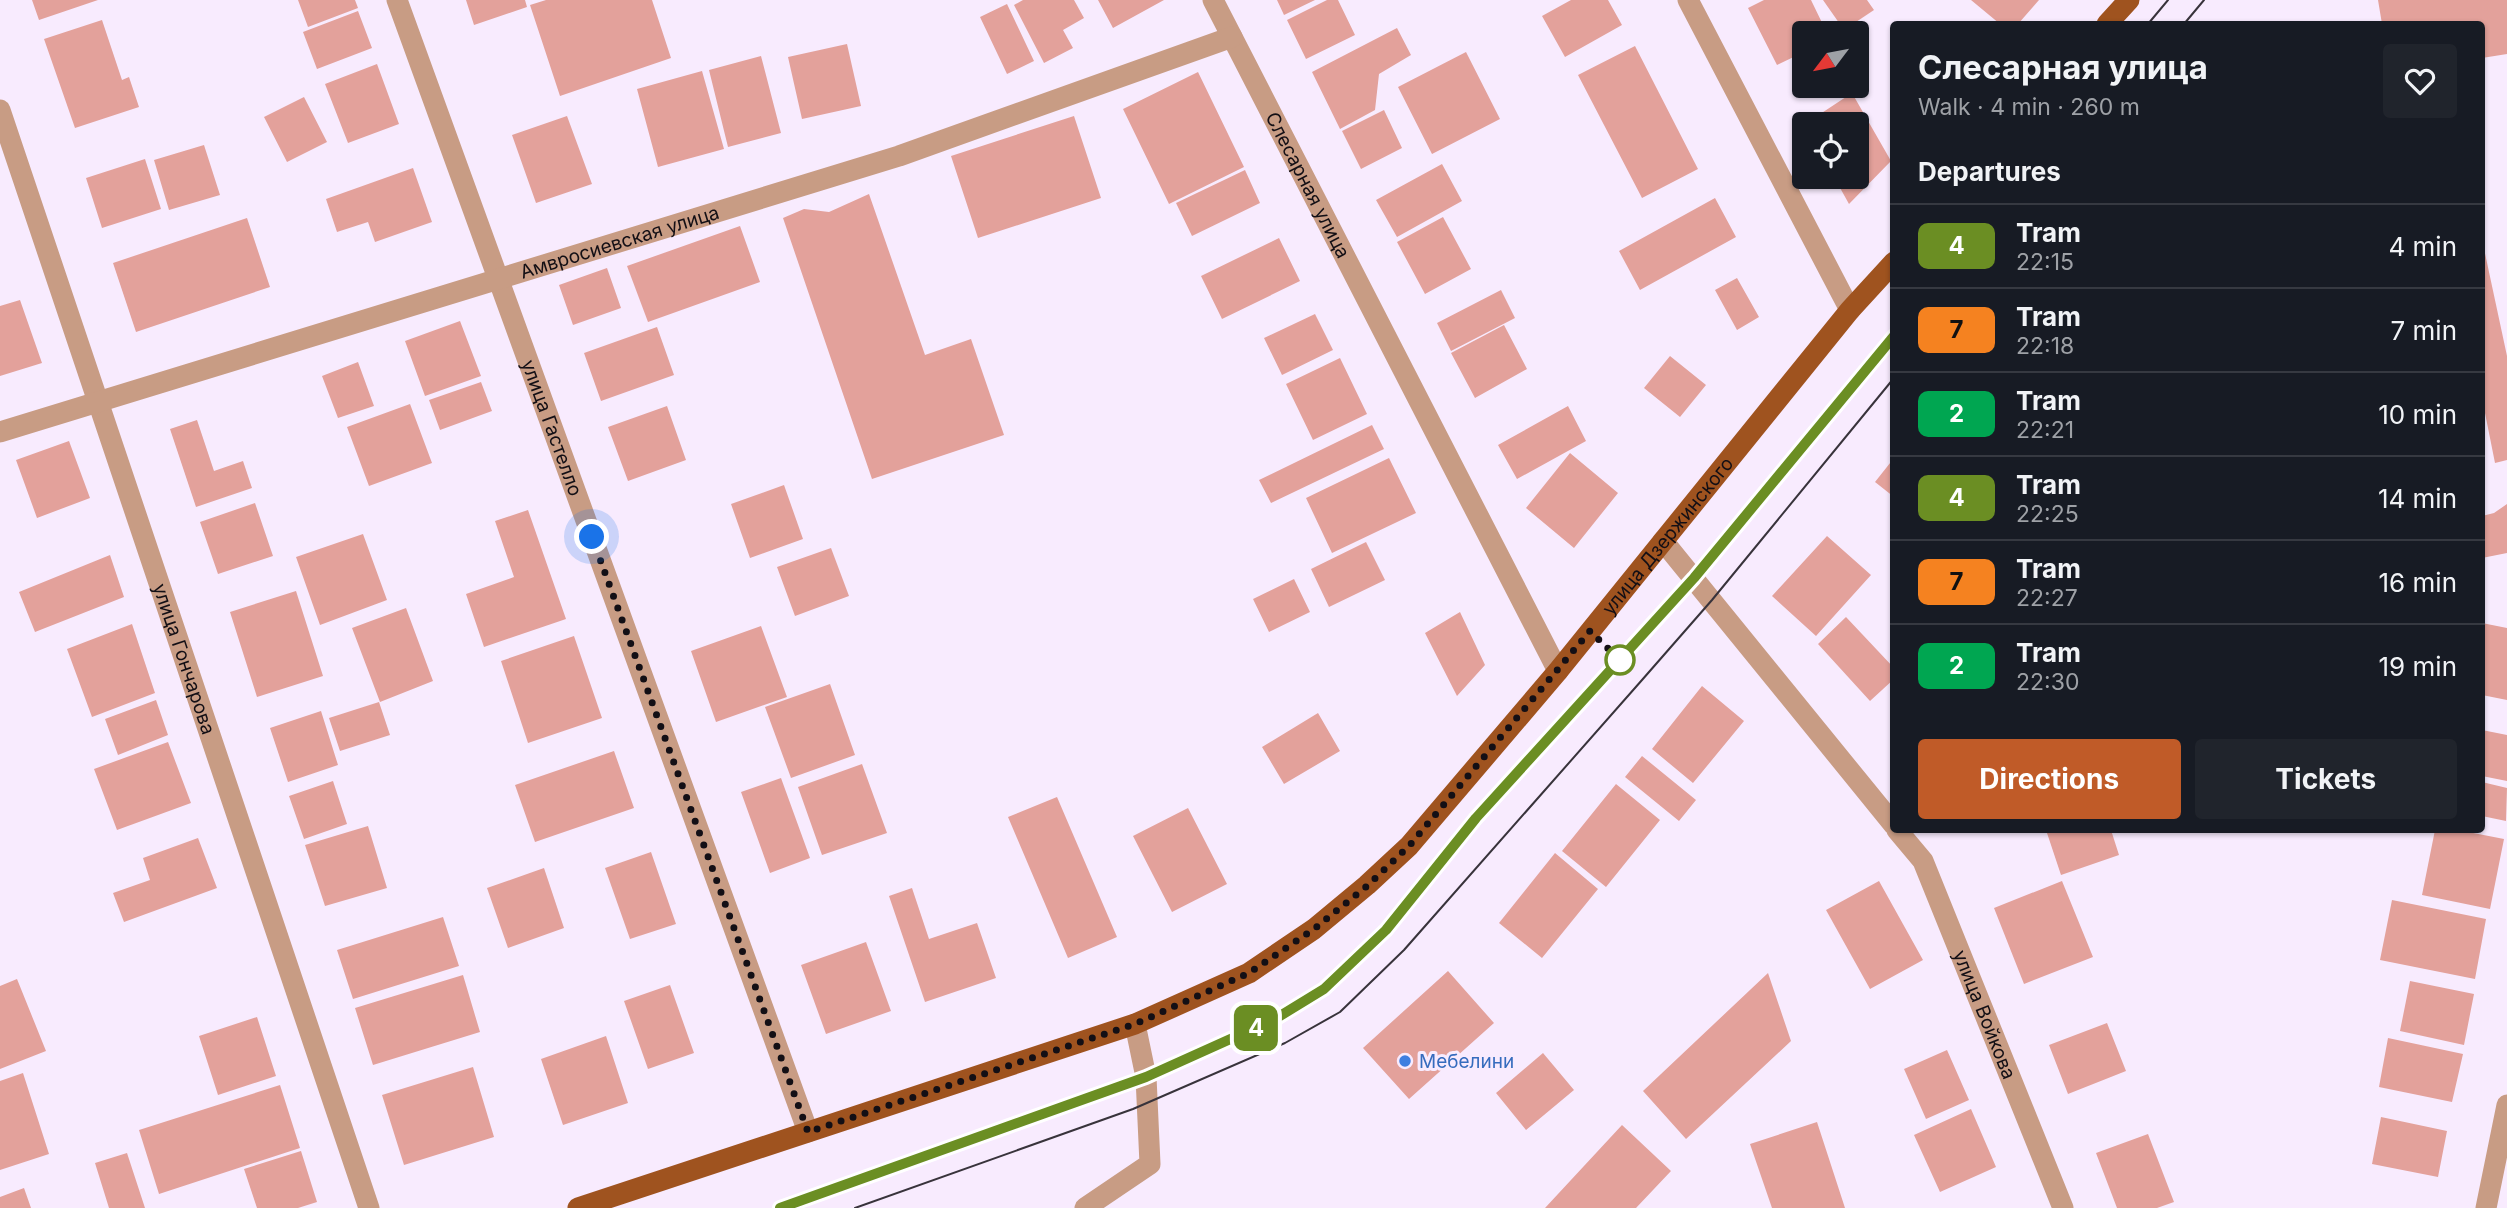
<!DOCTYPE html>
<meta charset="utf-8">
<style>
:root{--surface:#171b24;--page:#20242c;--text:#f1f3f6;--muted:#9ea1a6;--line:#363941;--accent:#c05b28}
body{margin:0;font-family:Inter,sans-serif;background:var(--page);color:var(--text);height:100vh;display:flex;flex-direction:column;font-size:26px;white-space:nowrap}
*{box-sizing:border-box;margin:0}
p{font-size:23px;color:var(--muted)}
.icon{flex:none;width:38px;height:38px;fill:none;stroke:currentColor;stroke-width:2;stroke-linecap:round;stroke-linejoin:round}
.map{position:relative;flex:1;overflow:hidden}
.side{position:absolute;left:1890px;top:21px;width:595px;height:812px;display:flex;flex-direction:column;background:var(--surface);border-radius:7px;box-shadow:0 2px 5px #0004}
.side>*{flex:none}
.badge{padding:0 14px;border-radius:10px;font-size:24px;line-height:46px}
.needle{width:46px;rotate:238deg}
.fabs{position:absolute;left:1792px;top:21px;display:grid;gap:14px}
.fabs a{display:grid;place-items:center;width:77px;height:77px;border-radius:7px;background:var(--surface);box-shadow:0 2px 5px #0004;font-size:35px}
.you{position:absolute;width:35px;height:35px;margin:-18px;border:5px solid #fff;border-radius:50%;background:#1a73e8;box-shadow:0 0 0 10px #1a73e833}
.map>.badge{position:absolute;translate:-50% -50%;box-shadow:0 0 0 4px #fff}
h2{padding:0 28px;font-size:26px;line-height:63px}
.round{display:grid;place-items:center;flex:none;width:74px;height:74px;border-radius:7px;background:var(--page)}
.overview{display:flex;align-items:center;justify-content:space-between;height:119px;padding:0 28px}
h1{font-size:33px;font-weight:700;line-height:52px}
.cta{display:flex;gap:14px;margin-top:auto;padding:14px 28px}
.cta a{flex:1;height:80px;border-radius:7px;background:var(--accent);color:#fff;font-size:28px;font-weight:700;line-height:80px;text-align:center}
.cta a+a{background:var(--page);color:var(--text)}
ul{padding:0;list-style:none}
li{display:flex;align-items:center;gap:21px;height:84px;padding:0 28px;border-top:2px solid var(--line)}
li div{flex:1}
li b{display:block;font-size:26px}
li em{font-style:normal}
li .badge{min-width:77px;font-weight:700;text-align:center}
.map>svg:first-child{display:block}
.building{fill:#e3a19b}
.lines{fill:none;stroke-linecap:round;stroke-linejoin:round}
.minor{stroke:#c89c84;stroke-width:21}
.major{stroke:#9f531f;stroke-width:21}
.tram{stroke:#38333b;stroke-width:2}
.line-casing{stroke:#fff;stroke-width:16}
.line{stroke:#6b8e23;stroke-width:10}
.walk{stroke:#130f15;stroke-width:7;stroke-dasharray:0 12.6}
.stop-dot{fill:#fff;stroke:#6b8e23;stroke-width:3.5}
.shop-dot{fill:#3f7fe0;stroke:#f8ebfe;stroke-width:2.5}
.labels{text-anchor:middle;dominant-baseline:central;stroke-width:6;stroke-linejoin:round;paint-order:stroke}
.street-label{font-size:19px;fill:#130f15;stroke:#f8ebfe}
.shop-label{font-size:19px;fill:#366cbe;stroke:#f8ebfe;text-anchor:start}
</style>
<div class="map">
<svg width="2507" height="1208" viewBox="0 0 2507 1208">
<rect width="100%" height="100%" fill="#f8ebfe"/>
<!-- building -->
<path class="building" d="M32 0H98L39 20Z
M298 0H355L358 8 308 27Z
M466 0H525L527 7 474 25Z
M546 0H652L671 58 560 96 530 5Z
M1023 0H1074L1084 18 1063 30 1073 48 1044 63 1014 5Z
M1098 0H1164L1113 28Z
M1277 0H1315L1284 15Z
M1327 0H1338L1355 35 1306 59 1287 20Z
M1571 0H1608L1622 25 1565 57 1542 16Z
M1764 0H1811L1827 33H1804V52L1777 65 1748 8Z
M1823 0H1867L1874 10 1844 30Z
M1971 0H2039L2018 24H2000Z
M2378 0H2507V54L2482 58V24H2382Z
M1007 4 1034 61 1007 74 980 17Z
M358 11 372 48 317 69 303 32Z
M102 20 122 80 129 77 139 107 75 128 44 39Z
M1397 28 1411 55 1379 74 1375 110 1340 129 1312 72Z
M847 44 861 106 802 119 788 57Z
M1635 46 1698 169 1642 198 1578 75Z
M1466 52 1500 119 1432 154 1398 87Z
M761 56 781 133 728 147 709 70Z
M377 64 399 124 348 143 325 84Z
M702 71 724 149 658 167 637 89Z
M1198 72 1244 167 1169 204 1123 109Z
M1852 93 1891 161 1849 204 1834 177H1857V124H1805Z
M304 97 327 142 287 162 264 117Z
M1384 110 1402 148 1361 169 1342 131Z
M567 116 592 184 536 203 512 135Z
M1074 116 1101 198 978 238 951 156Z
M204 145 220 195 169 210 154 160Z
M145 159 161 209 102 228 86 178Z
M1442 164 1462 201 1397 237 1376 200Z
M413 168 432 222 375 242 368 222 337 232 326 199Z
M1245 170 1260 203 1192 236 1176 203Z
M869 194 925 355 971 339 1004 435 872 479 783 218 804 209 829 212Z
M1715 198 1736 237 1640 290 1619 251Z
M1443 217 1471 269 1425 294 1397 242Z
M247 218 270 287 136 332 113 263Z
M740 226 760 282 648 322 627 266Z
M1279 238 1300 281 1222 319 1201 276Z
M2483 244 2507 356V460L2495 463 2482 398Z
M607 268 621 308 573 325 559 285Z
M1737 278 1759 317 1737 330 1715 290Z
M1501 290 1515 318 1451 351 1437 323Z
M20 300 42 363 0 376V306Z
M1315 314 1333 350 1282 375 1264 338Z
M460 321 481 376 425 396 405 341Z
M1504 325 1527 369 1475 398 1451 353Z
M657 327 674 375 601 401 584 353Z
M1670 356 1706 385 1680 417 1644 388Z
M1340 358 1367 414 1313 440 1286 384Z
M358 362 374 406 338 418 322 376Z
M481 382 492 411 440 430 429 400Z
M410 404 432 463 369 486 347 427Z
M667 406 686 460 628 481 608 427Z
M1568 406 1586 441 1517 479 1498 445Z
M197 420 214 471 243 461 252 488 196 507 170 429Z
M1372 425 1384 449 1271 503 1259 480Z
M69 441 90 498 37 518 16 460Z
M1570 453 1618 493 1574 548 1526 508Z
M1389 458 1416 513 1332 553 1306 498Z
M1894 458V497L1875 482Z
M784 485 803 539 750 558 731 504Z
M255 503 273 556 218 574 200 522Z
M2507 504V553L2482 558V516L2494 513Z
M528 510 566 619 484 647 466 594 514 577 495 521Z
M363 534 387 600 320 625 296 557Z
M1827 536 1871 575 1816 636 1772 596Z
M1366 542 1385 580 1329 607 1311 569Z
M831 548 849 596 795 616 777 567Z
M110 555 124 597 35 632 19 592Z
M1294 579 1310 612 1269 632 1253 599Z
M296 591 323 676 257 697 230 612Z
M406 608 433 681 380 702 352 628Z
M1460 612 1485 665 1457 696 1425 633Z
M1846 617 1894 668V679L1870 701 1818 644Z
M2482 623 2507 628V700L2482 695Z
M132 624 155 693 92 717 67 649Z
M761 626 787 697 716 722 691 651Z
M574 636 602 718 528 743 501 661Z
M830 684 855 755 791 778 765 707Z
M1702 686 1744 721 1693 783 1652 749Z
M156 700 168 735 118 755 105 719Z
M379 702 390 735 340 751 329 718Z
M321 711 338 765 288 782 270 728Z
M1318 713 1340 751 1284 784 1262 747Z
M2482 730 2507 735V781L2482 776Z
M168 742 191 803 117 830 94 769Z
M614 751 634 808 535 842 515 785Z
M1642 756 1696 800 1679 821 1625 777Z
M862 764 887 833 822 855 798 787Z
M781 778 810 858 770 873 741 792Z
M333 781 347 824 304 839 289 796Z
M2482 782 2507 788 2506 821 2482 816Z
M1616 784 1660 820 1606 887 1562 851Z
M1057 797 1117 937 1068 958 1008 817Z
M1188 808 1227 884 1172 912 1133 836Z
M368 826 387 888 325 906 305 845Z
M2046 830H2111L2119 855 2061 875Z
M2435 830H2458L2504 839 2490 909 2422 895Z
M198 838 217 888 124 922 113 893 150 880 143 858Z
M651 852 676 924 630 939 605 868Z
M1555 853 1598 889 1542 958 1499 923Z
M544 868 564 928 508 948 487 888Z
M1879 881 1923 960 1870 989 1826 910Z
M2062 881 2093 957 2024 984 1994 908Z
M912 888 929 939 977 923 996 978 925 1002 889 896Z
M2392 900 2486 919 2475 979 2380 960Z
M443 917 459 966 353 999 337 950Z
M866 942 891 1011 826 1034 801 965Z
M1448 971 1494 1023 1409 1099 1363 1048Z
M1768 973 1791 1041 1686 1139 1643 1091Z
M463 975 480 1032 373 1065 355 1008Z
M17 979 46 1051 0 1069V986Z
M2410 981 2474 994 2464 1045 2400 1031Z
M670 985 694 1053 648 1069 624 1001Z
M257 1017 276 1076 218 1095 199 1036Z
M2107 1023 2126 1071 2068 1094 2049 1045Z
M606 1036 628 1103 563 1125 541 1059Z
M2388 1038 2463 1054 2452 1102 2379 1087Z
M1947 1050 1969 1100 1926 1119 1904 1069Z
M1543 1053 1574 1090 1526 1130 1496 1093Z
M473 1067 494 1137 404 1165 382 1095Z
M23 1073 49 1154 0 1170V1081Z
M280 1085 300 1148 159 1194 139 1130Z
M1971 1109 1996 1167 1940 1192 1914 1135Z
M2381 1117 2447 1131 2438 1177 2372 1164Z
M1817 1122 1845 1208H1772L1750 1144Z
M1622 1125 1671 1171 1636 1208H1545Z
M2148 1134 2174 1202 2157 1208H2117L2096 1153Z
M301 1151 317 1202 298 1208H257L244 1169Z
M127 1153 145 1208H109L95 1163Z
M24 1188 31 1208H0V1197Z"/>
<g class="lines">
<!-- minor -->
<g class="minor">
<path id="s1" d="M397 0 808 1132"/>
<path id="s2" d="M1213 0 1558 671"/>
<path d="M1688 0 1850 310"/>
<path id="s3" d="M0 110 369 1208"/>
<path id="s4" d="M0 432 899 156 1232 37"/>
<path d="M1663 541 1894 825"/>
<path id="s5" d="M1897 830 1923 861 2063 1208"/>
<path d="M1085 1208 1150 1164 1146 1077 1135 1024"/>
<path d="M2486 1208 2507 1105"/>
</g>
<!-- major -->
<g class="major">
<path d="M2107 24 2129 0"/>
<path id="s6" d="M578 1208 1135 1024 1249 973 1314 929 1367 885 1409 846 1558 671 1850 310 1894 262"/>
</g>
<!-- tram -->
<path class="tram" d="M2148 24 2168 0
M2184 24 2204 0
M780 1208 1146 1077 1275 1019 1324 989 1386 930 1476 818 1694 578 1894 336
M855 1208 1133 1109 1285 1043 1340 1012 1404 950 1642 680 1712 600 1894 378"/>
</g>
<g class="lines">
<defs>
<path id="line" d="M780 1208 1146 1077 1275 1019 1324 989 1386 930 1476 818 1694 578 1894 336"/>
</defs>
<!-- line casing -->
<use href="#line" class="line-casing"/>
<!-- line -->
<use href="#line" class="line"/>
<!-- walk -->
<path class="walk" d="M592 537 808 1132 1135 1024 1249 973 1314 929 1367 886 1409 846 1590 631 1620 660"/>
</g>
<!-- markers -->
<circle class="stop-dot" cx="1620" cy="660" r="14"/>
<circle class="shop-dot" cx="1405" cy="1061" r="7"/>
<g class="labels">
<!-- street labels -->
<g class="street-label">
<text stroke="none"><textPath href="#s2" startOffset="208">Слесарная улица</textPath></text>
<text stroke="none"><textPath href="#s4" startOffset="648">Амвросиевская улица</textPath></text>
<text stroke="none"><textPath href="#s1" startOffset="455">улица Гастелло</textPath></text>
<text stroke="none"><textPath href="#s6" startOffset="1320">улица Дзержинского</textPath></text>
<text stroke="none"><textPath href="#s3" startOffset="579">улица Гончарова</textPath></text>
<text stroke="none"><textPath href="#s5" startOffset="206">улица Войкова</textPath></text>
</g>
<!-- shop labels -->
<g class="shop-label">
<text x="1419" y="1061">Мебелини</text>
</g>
</g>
</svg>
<div class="fabs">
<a><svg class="needle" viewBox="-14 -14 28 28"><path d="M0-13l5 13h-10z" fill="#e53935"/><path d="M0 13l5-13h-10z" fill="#9ea1a6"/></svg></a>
<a><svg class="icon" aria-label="locate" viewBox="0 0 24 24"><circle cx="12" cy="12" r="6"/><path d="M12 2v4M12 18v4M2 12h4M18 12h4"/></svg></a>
</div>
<div class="you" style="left:592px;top:537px"></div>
<b class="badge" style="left:1256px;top:1028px;background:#6b8e23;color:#fff">4</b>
<section class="side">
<div class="overview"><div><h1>Слесарная улица</h1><p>Walk · 4 min · 260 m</p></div><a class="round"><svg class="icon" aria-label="heart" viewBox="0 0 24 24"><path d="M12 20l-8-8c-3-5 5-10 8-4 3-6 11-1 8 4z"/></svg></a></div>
<h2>Departures</h2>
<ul>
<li><span class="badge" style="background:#6b8e23;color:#fff">4</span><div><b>Tram</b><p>22:15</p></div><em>4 min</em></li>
<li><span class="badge" style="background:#f58220;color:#111">7</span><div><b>Tram</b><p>22:18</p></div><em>7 min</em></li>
<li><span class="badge" style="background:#00a651;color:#fff">2</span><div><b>Tram</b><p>22:21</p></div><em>10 min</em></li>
<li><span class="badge" style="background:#6b8e23;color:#fff">4</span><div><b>Tram</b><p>22:25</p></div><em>14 min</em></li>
<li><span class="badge" style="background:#f58220;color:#111">7</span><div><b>Tram</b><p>22:27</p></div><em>16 min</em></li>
<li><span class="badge" style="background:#00a651;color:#fff">2</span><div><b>Tram</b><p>22:30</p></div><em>19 min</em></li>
</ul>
<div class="cta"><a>Directions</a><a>Tickets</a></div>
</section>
</div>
